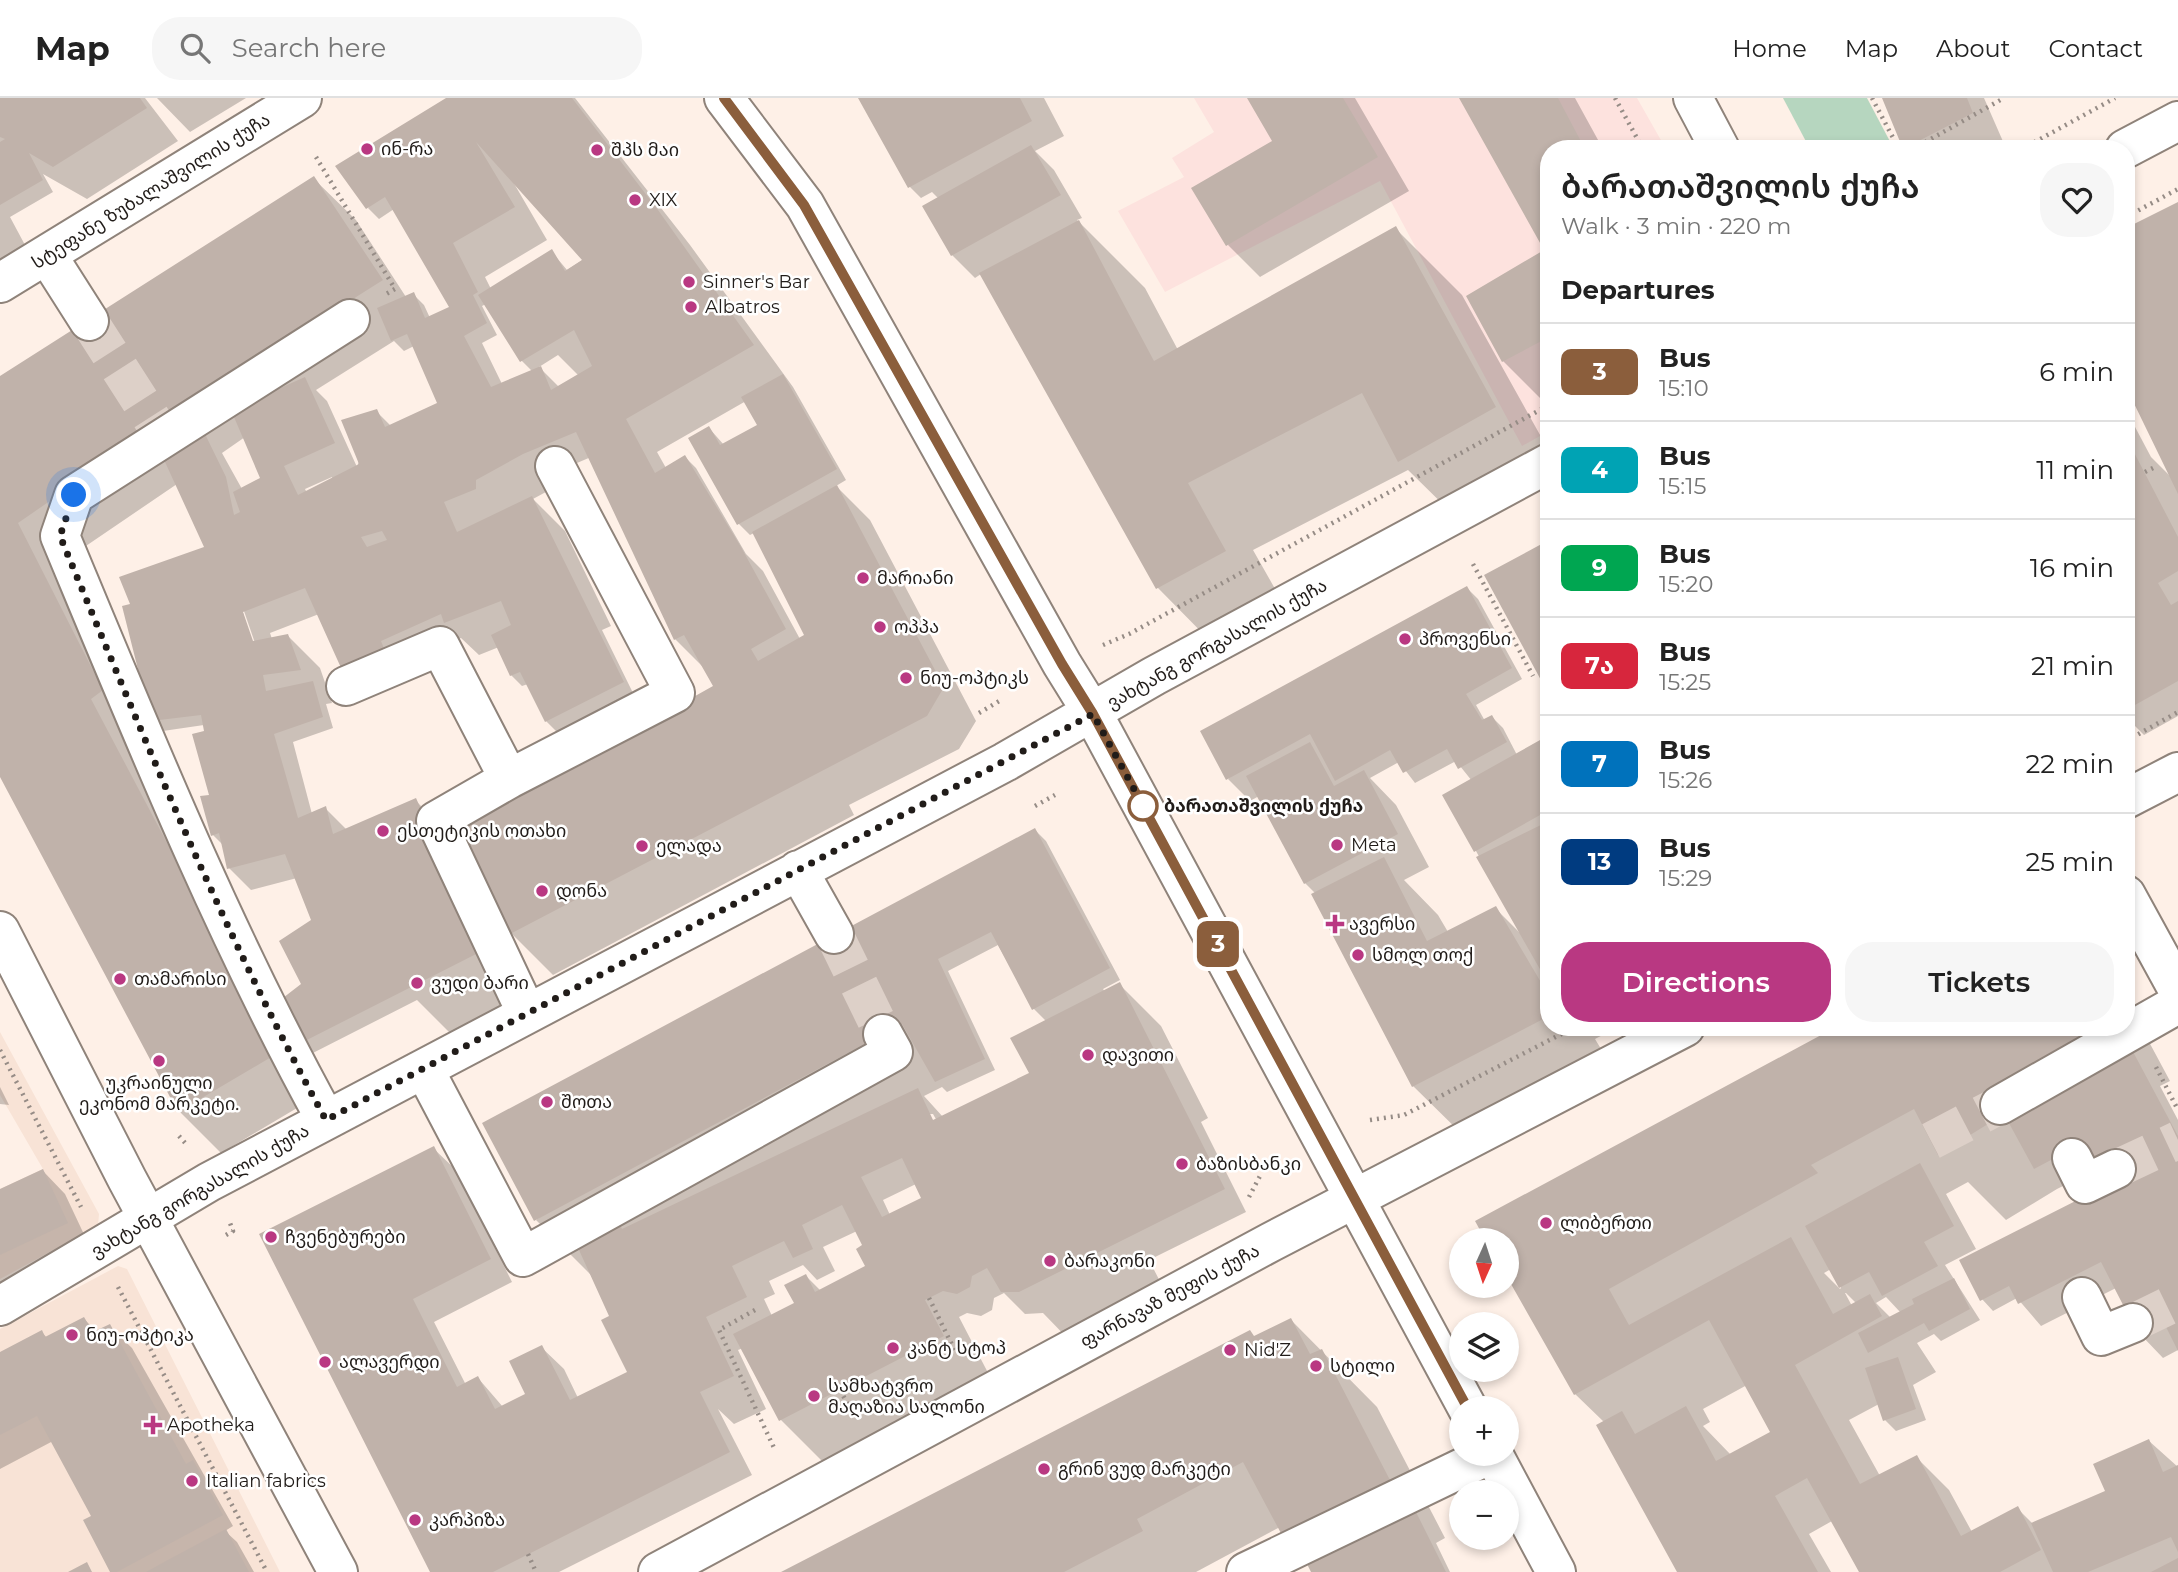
<!DOCTYPE html>
<meta charset="utf-8">
<style>
:root{--surface:#fff;--page:#f6f6f6;--text:#222;--muted:#767676;--line:#e0e0e0;--accent:#b93882}
body{margin:0;font-family:Montserrat,"Noto Sans Georgian",sans-serif;background:var(--page);color:var(--text);height:100vh;display:flex;flex-direction:column;font-size:26px;white-space:nowrap}
*{box-sizing:border-box;margin:0}
p{font-size:23px;color:var(--muted)}
.icon{flex:none;width:38px;height:38px;fill:none;stroke:currentColor;stroke-width:2;stroke-linecap:round;stroke-linejoin:round}
.map{position:relative;flex:1;overflow:hidden}
.details{position:absolute;left:1540px;top:42px;width:595px;height:896px;display:flex;flex-direction:column;background:var(--surface);border-radius:28px;box-shadow:0 4px 10px #0003}
.details>*{flex:none}
.badge{padding:0 14px;border-radius:10px;font-size:24px;line-height:46px}
.needle{width:46px;rotate:183deg}
.fabs{position:absolute;left:1449px;top:1130px;display:grid;gap:14px}
.fabs a{display:grid;place-items:center;width:70px;height:70px;border-radius:50%;background:var(--surface);box-shadow:0 4px 10px #0003;font-size:35px}
.you{position:absolute;width:35px;height:35px;margin:-18px;border:5px solid #fff;border-radius:50%;background:#1a73e8;box-shadow:0 0 0 10px #1a73e833}
.map>.badge{position:absolute;translate:-50% -50%;box-shadow:0 0 0 4px #fff}
h2{padding:0 21px;font-size:26px;line-height:63px}
.round{display:grid;place-items:center;flex:none;width:74px;height:74px;border-radius:28px;background:var(--page)}
.headline{display:flex;align-items:center;justify-content:space-between;height:119px;padding:0 21px}
h1{font-size:33px;font-weight:600;line-height:52px}
.action{display:flex;gap:14px;margin-top:auto;padding:14px 21px}
.action a{flex:1;height:80px;border-radius:28px;background:var(--accent);color:#fff;font-size:28px;font-weight:600;line-height:80px;text-align:center}
.action a+a{background:var(--page);color:var(--text)}
ul{padding:0;list-style:none}
li{display:flex;align-items:center;gap:21px;height:98px;padding:0 21px;border-top:2px solid var(--line)}
li div{flex:1}
li b{display:block;font-size:26px}
li em{font-style:normal}
li .badge{min-width:77px;font-weight:700;text-align:center}
header{display:flex;align-items:center;gap:42px;box-sizing:border-box;height:98px;padding:0 35px;background:var(--surface);border-bottom:2px solid var(--line)}
header strong{font-size:33px}
nav{display:flex;gap:38px;margin-inline-start:auto;font-size:24px}
.search{width:490px;height:63px;background:var(--page);display:flex;align-items:center;gap:18px;box-sizing:border-box;padding:0 24px;border-radius:28px;color:var(--muted);font-size:26px}
.map>svg:first-child{display:block}
.built{fill:#f8e3d6}
.education{fill:#fde2de}
.green{fill:#b6d6bf}
.shadow{fill:#0003;fill-rule:evenodd}
.building{fill:#c0b2aa;fill-rule:evenodd}
.lines{fill:none;stroke-linecap:round;stroke-linejoin:round}
.minor-tunnel{stroke:#ddd0c8;stroke-width:38;stroke-dasharray:38 19;stroke-linecap:butt}
.minor-casing{stroke:#8f837a;stroke-width:42}
.path{stroke:#968c86;stroke-width:4.5;stroke-dasharray:2 5;stroke-linecap:butt}
.minor{stroke:#fff;stroke-width:38}
.line-casing{stroke:#fff;stroke-width:16}
.line{stroke:#8b5e3c;stroke-width:10}
.walk{stroke:#211c19;stroke-width:7;stroke-dasharray:0 12.6}
.poi-dot{fill:#b93882;stroke:#fff;stroke-width:2.5}
.stop-dot{fill:#fff;stroke:#8b5e3c;stroke-width:3.5}
.labels{text-anchor:middle;dominant-baseline:central;stroke-width:5;stroke-linejoin:round;paint-order:stroke}
.poi-label{font-size:18px;fill:#211c19;stroke:#fff;text-anchor:start}
.street-label{font-size:18px;fill:#211c19;stroke:#fff}
.stop-label{font-size:18px;font-weight:bold;fill:#211c19;stroke:#fff;text-anchor:start}
</style>
<header>
<strong>Map</strong>
<div class="search"><svg class="icon" aria-label="search" viewBox="0 0 24 24"><circle cx="10" cy="10" r="6"/><path d="M15 15l6 6"/></svg>Search here</div>
<nav><a>Home</a><a>Map</a><a>About</a><a>Contact</a></nav>
</header>
<div class="map">
<svg width="2178" height="1474" viewBox="0 0 2178 1474">
<rect width="100%" height="100%" fill="#fef0e7"/>
<!-- built -->
<path class="built" d="M0 934 99 1116 98 1128 0 1181V1091L43 1071 0 997Z
M118 1168 127 1171 280 1474H0V1231Z"/>
<!-- education -->
<path class="education" d="M1194 0H1637L1666 51H1549V333L1522 348 1380 83 1165 194 1118 113 1184 79 1172 60 1214 34Z"/>
<!-- green -->
<path class="green" d="M1783 0H1867L1894 51H1810Z"/>
<!-- shadow -->
<path class="shadow" d="M0 0H145L178 43 87 101 43 76 53 94 10 119 25 147 0 162Z
M157 0H246L190 34Z
M449 0H575L690 147 793 289 846 382 836 388 870 422 976 623 959 651 849 707 854 717 553 877 511 835 716 588 704 570 675 541 591 359 549 377 555 389 533 401 565 433 611 528 602 532 633 595 557 634 546 623 528 586 522 588 511 577 499 549 479 557 461 540 402 566 319 516 270 535 272 541 287 537 320 570 332 605 326 606 333 630 293 644 312 716 325 710 347 732 415 702 471 758 538 908 462 947 417 902 307 958 296 947 314 822 297 780 251 792 229 770 224 748 213 737 204 627 163 633 152 622 131 507 208 450 177 386 58 467 319 997 221 1055 179 1013 0 673V280L314 81 356 122 406 199 413 196 424 207 430 220 455 217 394 111 379 121 368 110ZM512 82 584 161 567 172 552 154 491 191 485 179 547 142ZM486 206 521 262 532 273 502 286 482 245 497 237 482 208ZM394 243 404 253 414 248 439 306 391 328 376 313 357 369 327 303 316 292ZM558 257 579 278 559 289 539 269ZM746 303 759 327 724 347 709 330 739 426 750 437 754 435 806 538 800 541 763 473 746 456 696 370 685 359 666 370 657 354ZM245 339 267 390 242 391 222 355ZM332 379 333 383 307 395 305 391ZM234 484 257 551 254 552Z
M859 0H1044L1064 38 1035 53 1054 72 1082 120 1077 122 1145 190 1178 252 1396 131 1462 197 1549 353 1466 429 1408 372 1253 452 1291 519 1224 557 1158 490 981 176 975 180 952 157 939 101 932 94 921 100 910 89Z
M1249 0H1355L1409 93 1260 179 1228 147 1275 44Z
M1461 0H1575L1603 51H1549V303L1545 305 1503 263 1546 153Z
M1884 0H1984L2005 48 1999 51H1906Z
M2178 106V618L2144 637 2126 619V320L2134 327 2151 359 2170 378Z
M1467 490 1478 501 1522 581 1476 607 1485 623 1492 619 1503 630 1517 657 1549 639V929H1618L1595 941 1612 969 1469 1043 1413 988 1316 796 1305 785 1259 698 1250 703 1228 681ZM1456 663 1472 683 1476 753 1521 836 1495 810 1448 834 1438 817 1404 782 1429 769 1396 707 1370 680 1399 664 1415 685Z
M1035 732 1046 743 1120 882 1103 891 1105 894 1119 886 1161 928 1208 1020 1201 1024 1246 1114 1149 1162 1169 1201 1075 1248 1043 1215 1025 1216 1004 1195 994 1200 992 1212 981 1218 967 1215 959 1219 998 1294 836 1377 781 1322 743 1250 738 1252 766 1311 734 1326 718 1311 752 1377 559 1474H432L261 1137 433 1050 456 1072 512 1184 434 1224 466 1287 478 1280 503 1309 528 1297 541 1249 564 1271 578 1300 630 1275 611 1218 591 1177 536 1122ZM998 847 1034 911 1046 923 1031 976 943 1019 924 998 942 989 947 994 995 972 948 873ZM929 1016H933L937 1023H933ZM916 1086 923 1100 890 1117 883 1102ZM857 1133 866 1148 867 1169 821 1193 806 1178 796 1206 772 1218 764 1201 775 1196 769 1183 803 1167 817 1182 835 1173 823 1149Z
M2126 901 2170 983 2160 988 2178 1022V1252L2163 1260 2141 1237 2116 1190 2041 1228 2017 1200 1993 1213 1982 1201 2112 1087 2097 1071 2057 1091 2006 1122 1968 1084 1946 1096 1976 1151 1945 1167 1980 1222 1941 1243 1934 1236 1917 1245 1936 1274 1913 1287 1926 1322 1896 1333 1885 1322 1879 1306 1849 1322 1880 1378 1916 1359 1949 1392 1972 1434 2017 1410 2033 1426 2107 1394 2149 1343 2178 1369V1474H1861L1832 1423 1809 1436 1831 1474H1679L1604 1324 1575 1296 1507 1175V1143L2126 929ZM1831 1171 1841 1190 1840 1191 1824 1175ZM1845 1195H1846L1856 1205 1852 1208ZM1886 1199 1901 1215 1891 1220 1876 1205ZM1747 1287 1773 1334 1731 1357 1703 1328 1710 1324 1703 1311Z
M0 989 9 1007 0 1006Z
M43 1073 65 1096 89 1147 0 1190V1093Z
M84 1221 97 1234 109 1228 132 1250 233 1428 225 1433 237 1444 254 1474H112L94 1418 53 1343 0 1371V1256L42 1234 47 1240Z
M1291 1222 1377 1309 1445 1440 1436 1445 1450 1474H1312L1305 1459 1280 1429 1196 1474H785Z"/>
<!-- building -->
<path class="building" d="M0 0H140L147 10 53 69 29 55 43 82 0 107V44L5 41 0 39Z
M446 0H572L658 112 754 247 626 321 655 375 685 357 741 449 786 531 751 551 758 563 804 537 752 434 837 387 944 589 927 618 510 836 462 729 713 588 684 537 674 542 576 334 523 356 476 382V391L444 404 457 434 532 398 624 584 545 624 520 574 510 578 491 537 511 527 501 503 444 525 441 516 381 543 385 553 342 572 305 490 243 514 253 543 288 536 301 572 263 577 266 593 313 583 323 619 274 636 298 720 326 708 333 736 416 700 484 852 295 948 279 903 301 886 279 843 311 822 285 756 227 771 219 735 211 738 200 698 209 697 192 636 204 633 201 617 151 623 122 508 130 506 119 479 204 449 160 353 204 334 226 379 234 417 240 414 233 394 260 380 231 312 305 279 335 345 284 368 298 397 359 366 341 322 377 311 385 329 437 305 407 236 391 243 377 210 414 194 425 220 449 209 385 99 366 111 335 68ZM476 44 582 162 565 173 552 151 478 197 520 264 574 232 592 268 551 292 541 268 491 289 464 238 487 225 473 197 478 194 453 145 515 109ZM382 433 387 442 367 449 361 439Z
M858 0H1020L1032 23 908 90Z
M1247 0H1343L1378 59 1226 148 1191 90 1272 43Z
M1459 0H1558L1585 51H1549V239L1502 264 1466 198 1544 152Z
M1882 0H1967L1973 15 1903 51Z
M1031 47 1061 97 951 158 922 108Z
M314 78 383 182 228 280 18 425 103 592 91 601 278 955 178 1014 0 679V278Z
M2178 104V396L2126 289V130Z
M1079 122 1154 263 1396 128 1496 309 1398 364 1362 295 1188 385 1226 453 1156 491 979 175Z
M783 276 837 371 737 427 688 340 709 328 720 347 757 327 741 299Z
M2126 339 2178 439V473L2158 485 2171 507 2178 503V583L2126 612Z
M1549 442V597L1484 477Z
M1467 488 1512 570 1466 596 1482 622 1492 617 1507 644 1458 671 1447 651 1403 675 1390 652 1335 683 1310 636 1226 682 1200 633Z
M1549 637V712L1474 754 1442 697Z
M1310 644 1334 688 1364 672 1398 736 1304 786 1246 678Z
M1549 723V887L1476 759Z
M1035 730 1110 870 1032 912 991 834 938 861 985 961 935 984 902 926 534 1123 482 1025Z
M1384 759 1427 843 1496 808 1549 898V918L1412 989 1311 796Z
M1120 884 1225 1091 1019 1194H1001L987 1170 972 1178 970 1189 957 1196 943 1193 925 1202 944 1238 779 1323 733 1236 794 1205 784 1187 806 1176 815 1194 865 1168 856 1151 862 1147 842 1107 802 1127 813 1151 793 1160 784 1143 732 1168 747 1199 706 1219 734 1278 700 1294 730 1354 493 1474H430L259 1136 434 1048 491 1161 413 1201 457 1289 478 1278 495 1311 525 1296 509 1263 542 1247 570 1302 627 1274 601 1222 609 1218 574 1141 617 1121 622 1131 918 990 933 1022 1029 975 1010 940ZM902 1060 921 1100 882 1119 861 1079Z
M1836 929H2113L2004 1016 1938 1057 1914 1011 1811 1067 1818 1075 1609 1191 1629 1227 1791 1139 1833 1216 1870 1196 1882 1218 1795 1267 1860 1386 1917 1357 1961 1438 2018 1408 2041 1452 2000 1474H1859L1807 1380 1775 1398 1818 1474H1677L1596 1327 1622 1313 1635 1336 1686 1308 1716 1363 1770 1334 1709 1222 1574 1297 1507 1179V1143H1486L1475 1123Z
M2131 950 2178 1038V1253L2164 1225 2139 1238 2101 1164 2018 1206 2009 1188 1980 1203 1959 1162 2121 1080 2094 1071 2081 1046 2034 1071 2004 1016Z
M1920 1065 1954 1128 1924 1144 1938 1168 1882 1198 1869 1174 1839 1190 1805 1128Z
M43 1071 68 1125 0 1157V1091Z
M1954 1180 1970 1211 1929 1233 1924 1225 1868 1255 1858 1235 1914 1206 1912 1201Z
M84 1219 93 1234 110 1226 186 1366 193 1362 223 1417 117 1474H110L83 1422 91 1418 37 1318 0 1337V1254L42 1232 45 1239Z
M1291 1220 1310 1256 1322 1251 1391 1384 1283 1439 1243 1364 1137 1421 1143 1433 1064 1474H781L1250 1232 1254 1238Z
M1898 1259 1916 1311 1883 1323 1865 1270Z
M2149 1341 2163 1374 2178 1367V1454L2171 1439 2088 1474H2053L2031 1425 2105 1393 2093 1366Z
M1410 1402 1446 1474H1311L1301 1454Z
M226 1431 249 1474H146L166 1463Z
M2178 1460V1474H2151Z
M87 1464 92 1474H68Z"/>
<g class="lines">
<!-- minor-tunnel -->
<path class="minor-tunnel" d="M89 223 157 329
M834 836 883 936
M1931 1043 2000 1007
M2116 1071 2178 1042
M2133 1225 2178 1203"/>
<defs>
<path id="minor" d="M724 0 805 107 1062 566 1093 616 1468 1311
M1693 0 1720 51
M2125 51 2178 23
M47 157 89 223
M0 185 302 0
M346 588 440 548 509 681 436 723 527 916
M509 681 675 595 555 368
M2126 701 2178 674
M798 772 834 836
M2126 797 2178 892
M0 833 127 1081 338 1474
M424 971 523 1159 893 954 883 936
M2000 1007 2178 906
M326 1022C223 835 142 635 60 438L74 397 350 221
M2072 1060 2085 1086 2116 1071
M2082 1199 2101 1238 2133 1225
M0 1208 209 1084 1005 664 1154 578 1549 365
M1493 1356 1556 1474
M658 1474 1271 1144 1685 929
M1246 1474 1491 1356"/>
</defs>
<!-- minor casing -->
<use href="#minor" class="minor-casing"/>
<!-- path -->
<path class="path" d="M1615 0 1643 51
M1872 0 1899 51
M1913 51 2004 0
M2022 51 2115 0
M316 59 395 191 386 196
M2126 119 2178 91
M2145 374 2155 369
M1473 466 1533 578
M1103 547 1129 536 1549 307
M979 615 1001 602
M2126 643 2178 614
M1035 708 1055 697
M0 952 81 1109
M2156 969 2178 1012
M1370 1022 1404 1017 1575 929
M179 1038 186 1046
M1249 1099 1260 1078
M226 1137 233 1133 230 1125
M118 1189 267 1474
M929 1200 956 1255
M755 1212 719 1232 775 1352
M840 1292 850 1310
M528 1456 536 1474"/>
<!-- minor -->
<use href="#minor" class="minor"/>
</g>
<g class="lines">
<defs>
<path id="line" d="M724 0 804 107 1062 566 1093 616 1468 1311"/>
</defs>
<!-- line casing -->
<use href="#line" class="line-casing"/>
<!-- line -->
<use href="#line" class="line"/>
<!-- walk -->
<path class="walk" d="M74 397 60 438C142 635 223 835 326 1022L1093 616 1146 713 1143 708"/>
</g>
<!-- markers -->
<g class="poi-dot">
<circle cx="367" cy="51" r="7"/>
<circle cx="597" cy="52" r="7"/>
<circle cx="635" cy="102" r="7"/>
<circle cx="689" cy="184" r="7"/>
<circle cx="691" cy="209" r="7"/>
<circle cx="863" cy="480" r="7"/>
<circle cx="880" cy="529" r="7"/>
<circle cx="1405" cy="541" r="7"/>
<circle cx="906" cy="580" r="7"/>
<circle cx="383" cy="733" r="7"/>
<circle cx="1337" cy="747" r="7"/>
<circle cx="642" cy="748" r="7"/>
<circle cx="542" cy="793" r="7"/>
<path d="M1331.5 815.5h7v7h7v7h-7v7h-7v-7h-7v-7h7z"/>
<circle cx="1358" cy="857" r="7"/>
<circle cx="120" cy="881" r="7"/>
<circle cx="417" cy="885" r="7"/>
<circle cx="1088" cy="957" r="7"/>
<circle cx="159" cy="963" r="7"/>
<circle cx="547" cy="1004" r="7"/>
<circle cx="1182" cy="1066" r="7"/>
<circle cx="1546" cy="1125" r="7"/>
<circle cx="271" cy="1139" r="7"/>
<circle cx="1050" cy="1163" r="7"/>
<circle cx="72" cy="1237" r="7"/>
<circle cx="893" cy="1250" r="7"/>
<circle cx="1230" cy="1252" r="7"/>
<circle cx="325" cy="1264" r="7"/>
<circle cx="1316" cy="1268" r="7"/>
<circle cx="814" cy="1298" r="7"/>
<path d="M149.5 1316.5h7v7h7v7h-7v7h-7v-7h-7v-7h7z"/>
<circle cx="1044" cy="1371" r="7"/>
<circle cx="192" cy="1383" r="7"/>
<circle cx="415" cy="1422" r="7"/>
</g>
<circle class="stop-dot" cx="1143" cy="708" r="14"/>
<g class="labels">
<!-- poi labels -->
<g class="poi-label">
<text x="381" y="51">ინ-რა</text>
<text x="611" y="52">შპს მაი</text>
<text x="649" y="102">XIX</text>
<text x="703" y="184">Sinner's Bar</text>
<text x="705" y="209">Albatros</text>
<text x="877" y="480">მარიანი</text>
<text x="894" y="529">ოპპა</text>
<text x="1419" y="541">პროვენსი</text>
<text x="920" y="580">ნიუ-ოპტიკს</text>
<text x="397" y="733">ესთეტიკის ოთახი</text>
<text x="1351" y="747">Meta</text>
<text x="656" y="748">ელადა</text>
<text x="556" y="793">დონა</text>
<text x="1349" y="826">ავერსი</text>
<text x="1372" y="857">სმოლ თოქ</text>
<text x="134" y="881">თამარისი</text>
<text x="431" y="885">ვუდი ბარი</text>
<text x="1102" y="957">დავითი</text>
<text x="159" y="985" text-anchor="middle">უკრაინული<tspan x="159" dy="21">ეკონომ მარკეტი.</tspan></text>
<text x="561" y="1004">შოთა</text>
<text x="1196" y="1066">ბაზისბანკი</text>
<text x="1560" y="1125">ლიბერთი</text>
<text x="285" y="1139">ჩვენებურები</text>
<text x="1064" y="1163">ბარაკონი</text>
<text x="86" y="1237">ნიუ-ოპტიკა</text>
<text x="907" y="1250">კანტ სტოპ</text>
<text x="1244" y="1252">Nid'Z</text>
<text x="339" y="1264">ალავერდი</text>
<text x="1330" y="1268">სტილი</text>
<text x="828" y="1288">სამხატვრო<tspan x="828" dy="21">მაღაზია სალონი</tspan></text>
<text x="167" y="1327">Apotheka</text>
<text x="1058" y="1371">გრინ ვუდ მარკეტი</text>
<text x="206" y="1383">Italian fabrics</text>
<text x="429" y="1422">კარპიზა</text>
</g>
<!-- street labels -->
<g class="street-label">
<text transform="translate(151 93) rotate(-32)">სტეფანე ზუბალაშვილის ქუჩა</text>
<text transform="translate(1217 546) rotate(-29)">ვახტანგ გორგასალის ქუჩა</text>
<text transform="translate(200 1093) rotate(-30)">ვახტანგ გორგასალის ქუჩა</text>
<text transform="translate(1170 1198) rotate(-28)">ფარნავაზ მეფის ქუჩა</text>
</g>
<!-- stop labels -->
<g class="stop-label">
<text x="1164" y="708">ბარათაშვილის ქუჩა</text>
</g>
</g>
</svg>
<div class="fabs">
<a><svg class="needle" viewBox="-14 -14 28 28"><path d="M0-13l5 13h-10z" fill="#e53935"/><path d="M0 13l5-13h-10z" fill="#767676"/></svg></a>
<a><svg class="icon" aria-label="layers" viewBox="0 0 24 24"><path d="M12 4l9 5-9 5-9-5zM3 14l9 5 9-5"/></svg></a>
<a>+</a>
<a>−</a>
</div>
<div class="you" style="left:74px;top:397px"></div>
<b class="badge" style="left:1218px;top:846px;background:#8b5e3c;color:#fff">3</b>
<section class="details">
<div class="headline"><div><h1>ბარათაშვილის ქუჩა</h1><p>Walk · 3 min · 220 m</p></div><a class="round"><svg class="icon" aria-label="heart" viewBox="0 0 24 24"><path d="M12 20l-8-8c-3-5 5-10 8-4 3-6 11-1 8 4z"/></svg></a></div>
<h2>Departures</h2>
<ul>
<li><span class="badge" style="background:#8b5e3c;color:#fff">3</span><div><b>Bus</b><p>15:10</p></div><em>6 min</em></li>
<li><span class="badge" style="background:#00a3b4;color:#fff">4</span><div><b>Bus</b><p>15:15</p></div><em>11 min</em></li>
<li><span class="badge" style="background:#00a651;color:#fff">9</span><div><b>Bus</b><p>15:20</p></div><em>16 min</em></li>
<li><span class="badge" style="background:#d7263d;color:#fff">7ა</span><div><b>Bus</b><p>15:25</p></div><em>21 min</em></li>
<li><span class="badge" style="background:#0072bc;color:#fff">7</span><div><b>Bus</b><p>15:26</p></div><em>22 min</em></li>
<li><span class="badge" style="background:#003b80;color:#fff">13</span><div><b>Bus</b><p>15:29</p></div><em>25 min</em></li>
</ul>
<div class="action"><a>Directions</a><a>Tickets</a></div>
</section>
</div>
